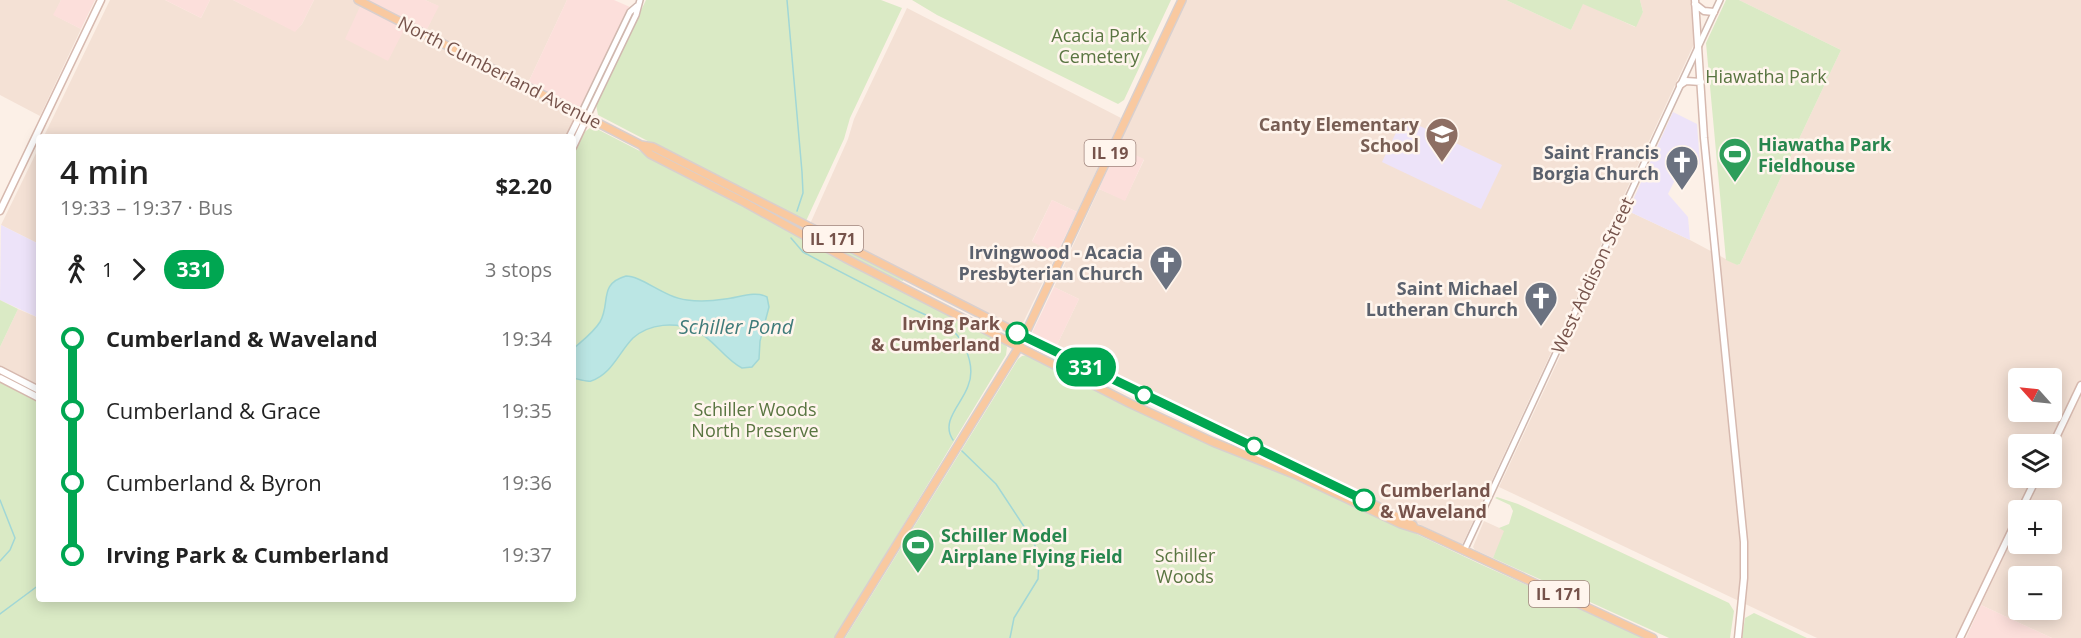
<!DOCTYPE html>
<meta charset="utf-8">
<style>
:root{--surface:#fff;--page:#f6f6f6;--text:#222;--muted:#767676}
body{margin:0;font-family:"Open Sans",sans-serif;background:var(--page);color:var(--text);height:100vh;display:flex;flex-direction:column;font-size:22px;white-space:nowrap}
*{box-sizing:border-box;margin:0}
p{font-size:20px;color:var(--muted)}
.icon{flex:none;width:33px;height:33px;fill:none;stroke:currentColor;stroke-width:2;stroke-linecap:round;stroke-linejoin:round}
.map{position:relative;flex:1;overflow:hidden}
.sheet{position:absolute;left:36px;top:134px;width:540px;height:468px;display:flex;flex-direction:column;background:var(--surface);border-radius:6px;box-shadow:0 3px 15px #0003}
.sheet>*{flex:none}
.badge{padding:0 12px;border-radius:20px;font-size:21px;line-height:39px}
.needle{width:39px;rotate:297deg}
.controls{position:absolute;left:2008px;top:368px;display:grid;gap:12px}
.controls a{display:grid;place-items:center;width:54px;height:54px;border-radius:6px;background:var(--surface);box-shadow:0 3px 15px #0003;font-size:30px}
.map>.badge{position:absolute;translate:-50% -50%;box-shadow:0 0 0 3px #fff}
.legs{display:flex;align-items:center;gap:9px;height:66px;padding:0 24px;font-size:20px}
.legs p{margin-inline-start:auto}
.headline{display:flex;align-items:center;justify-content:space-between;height:102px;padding:0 24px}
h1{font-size:33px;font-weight:600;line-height:45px}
ul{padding:0 24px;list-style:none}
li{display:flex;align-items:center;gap:21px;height:72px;font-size:22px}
li i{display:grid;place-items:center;width:9px;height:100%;margin:0 8px;background:currentColor}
li i::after{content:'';width:15px;height:15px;margin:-8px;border:4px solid;border-radius:50%;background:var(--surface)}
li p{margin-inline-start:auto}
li:first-child i{background:linear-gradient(#0000 50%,currentColor 0)}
li:last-child i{background:linear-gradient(currentColor 50%,#0000 0)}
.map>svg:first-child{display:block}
.residential{fill:#f4e1d5;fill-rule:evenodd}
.commercial{fill:#fcdfdb}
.education{fill:#ede3f9}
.green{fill:#daeac5}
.water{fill:#bbe6e4;stroke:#a1d7d6;stroke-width:1.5}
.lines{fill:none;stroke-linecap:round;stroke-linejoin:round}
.stream{stroke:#a1d7d6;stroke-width:1.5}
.tertiary-casing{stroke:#d0b8af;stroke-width:8}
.secondary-casing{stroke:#d6b9af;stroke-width:9}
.primary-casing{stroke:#d9cfcd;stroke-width:10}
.tertiary{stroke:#fff;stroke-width:5}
.secondary{stroke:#fff;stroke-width:6}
.primary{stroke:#f9c9a0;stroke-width:7}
.line-1-casing{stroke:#fff;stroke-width:14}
.line-1{stroke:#00a651;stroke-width:9}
.stop-1-dot{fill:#fff;stroke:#00a651;stroke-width:3}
.labels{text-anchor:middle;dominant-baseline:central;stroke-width:5;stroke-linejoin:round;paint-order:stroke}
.shield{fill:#fff5ed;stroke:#9f847c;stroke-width:1.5}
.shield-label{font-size:16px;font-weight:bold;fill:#76534b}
.park-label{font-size:18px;fill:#597541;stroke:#fff5ed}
.street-label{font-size:18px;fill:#76534b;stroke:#fff5ed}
.education-label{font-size:18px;font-weight:bold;fill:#785e54;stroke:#fff5ed;text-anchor:end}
.leisure-label{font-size:18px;font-weight:bold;fill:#27864d;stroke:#fff5ed;text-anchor:start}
.worship-label{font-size:18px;font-weight:bold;fill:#5b616d;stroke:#fff5ed;text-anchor:end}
.stop-label{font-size:18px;font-weight:bold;fill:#76534b;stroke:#fff5ed;text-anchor:end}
.water-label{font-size:20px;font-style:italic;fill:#3f7b7a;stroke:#fff5ed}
</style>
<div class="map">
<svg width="2081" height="638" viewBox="0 0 2081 638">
<rect width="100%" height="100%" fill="#fcf0e7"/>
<!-- residential -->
<path class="residential" d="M0 0H61L54 15 81 29 40 116 0 95Z
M110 0H165L201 18 210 0H233L295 31 302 24 314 0H363L426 31 438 6 425 0H567L528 83 580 111 568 136H44Z
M1186 0H1506L1571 30 1583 3 1635 27 1643 12 1640 0H1691L1694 44 1462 545 1056 347 1079 299 1054 287 1099 189 1125 200 1144 160 1118 147Z
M1739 0H2081V380L2050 444H2019V477H2034L1956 638H1817L1499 487 1628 211 1690 240 1737 265 1740 264 1841 50ZM2019 378H2052V411H2019Z
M907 8 1121 118 1077 212 1052 200 1032 241 1057 253 1020 329 810 224 848 139 854 119Z
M39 147V244L1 225Z
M18 309 39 318V387L0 367V347Z
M2081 394V638H2052L1981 605 2019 525V543H2052V510H2026L2042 477H2052V455ZM2019 576H2052V609H2019Z
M1484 521 1506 531 1493 558 1475 550 1473 547Z"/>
<!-- commercial -->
<path class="commercial" d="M61 0H95L81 29 53 15Z
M165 0H210L201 18Z
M233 0H314L302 24 295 32Z
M363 0 368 2 369 0H425L439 6 426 31 408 22 388 61 345 39Z
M567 0H614L630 7 580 111 528 83Z
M1118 147 1144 159 1125 201 1099 189Z
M1052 200 1077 212 1057 253 1032 242Z
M1054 287 1079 299 1056 347 1031 335Z
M1981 605 2052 638H1966Z"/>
<!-- education -->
<path class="education" d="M1673 112 1697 124 1700 164 1691 168H1681L1668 194 1688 217 1690 240 1628 211Z
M1403 118 1502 165 1481 209 1382 162Z
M1 225 39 244V318L0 300Z"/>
<!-- green -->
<path class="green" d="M646 0H881L902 8 850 118 844 139 806 221 732 185 598 115 596 105Z
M912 0H1171L1124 100 1118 104 937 15Z
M1506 0H1640L1643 12 1636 27 1583 4 1571 30Z
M1726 0H1739L1841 50 1740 264 1737 265 1726 260 1706 43Z
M590 128 597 129 729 197 817 247 1004 343 1007 347 1006 355 835 638H0V381L39 401V598H573V154L583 133Z
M812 232 903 279V281L893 279 812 237 810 234Z
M0 300 18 309 0 347Z
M1027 355 1169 426 1296 477 1480 564 1645 638H845L1018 359 1022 356Z
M1497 497 1518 504 1729 603 1734 611 1730 638H1669L1493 558 1504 531 1499 528 1509 524 1513 511 1510 505 1495 498Z
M1754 613 1807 638H1742L1745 618Z"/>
<!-- water -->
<path class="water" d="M626 276C642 276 665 298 687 300 699 302 713 301 725 299 738 298 755 290 767 297L769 307 760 341 759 359 752 367 742 368C724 359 714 339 695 330 675 322 650 323 633 338 619 352 612 374 591 381 586 382 578 379 573 378V349C582 341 593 333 600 322 611 303 598 284 626 276Z"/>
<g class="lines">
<!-- stream -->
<path class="stream" d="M787 0 802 172 803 193 797 211
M791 238 803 252C838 271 874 289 909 307 924 315 946 322 957 335 968 348 975 370 968 386 962 404 940 421 953 440
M962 451 996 484 1033 540 1038 554 1039 560 1038 579 1014 618 1010 638
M0 500 15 538 10 550 0 561
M0 614 39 585"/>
<defs>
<path id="tertiary" d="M581 114 630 12 637 6
M587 117 636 15 640 0
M1464 551 1720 0"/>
<path id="secondary" d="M1695 0 1704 138 1744 542V578L1738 638
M1695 4 1704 11 1714 12
M1680 85 1686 81 1701 82
M570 136 581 114
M573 147 587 117
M0 211 101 0
M0 370 39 390
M0 378 39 398
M2052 446 2081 385
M2021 510 2037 477
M1960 638 2019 515"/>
<path id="primary" d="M358 0 641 145 650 154 742 201 845 258 1129 403 1213 442 1294 474 1401 524 1420 530 1653 638
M641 145 653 147 994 321 1134 391 1356 495 1413 525
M839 638 1019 347 1182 0"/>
</defs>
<!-- tertiary casing -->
<use href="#tertiary" class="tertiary-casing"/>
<!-- secondary casing -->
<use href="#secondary" class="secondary-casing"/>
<!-- primary casing -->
<use href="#primary" class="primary-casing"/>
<!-- tertiary -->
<use href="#tertiary" class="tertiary"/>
<!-- secondary -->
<use href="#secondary" class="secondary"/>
<!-- primary -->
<use href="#primary" class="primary"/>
</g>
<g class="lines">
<defs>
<path id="line-1" d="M1017 333 1364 500"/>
</defs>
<!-- line-1 casing -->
<use href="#line-1" class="line-1-casing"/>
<!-- line-1 -->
<use href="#line-1" class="line-1"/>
</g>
<!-- icons -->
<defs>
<symbol id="school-pin" viewBox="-11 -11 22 30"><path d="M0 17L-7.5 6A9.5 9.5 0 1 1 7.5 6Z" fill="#8d6e63" stroke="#fff5ed"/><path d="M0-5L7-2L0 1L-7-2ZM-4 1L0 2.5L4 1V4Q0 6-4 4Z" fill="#fff"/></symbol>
<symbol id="stadium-pin" viewBox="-11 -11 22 30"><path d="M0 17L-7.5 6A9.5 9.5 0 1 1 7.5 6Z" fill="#2e9e5b" stroke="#fff5ed"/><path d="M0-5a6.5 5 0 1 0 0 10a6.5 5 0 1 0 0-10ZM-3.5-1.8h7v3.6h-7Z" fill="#fff"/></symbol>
<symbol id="church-pin" viewBox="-11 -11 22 30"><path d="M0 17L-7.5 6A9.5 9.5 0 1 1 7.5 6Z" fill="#6b7280" stroke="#fff5ed"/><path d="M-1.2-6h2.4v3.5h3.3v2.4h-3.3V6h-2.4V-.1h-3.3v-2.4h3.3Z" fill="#fff"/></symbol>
</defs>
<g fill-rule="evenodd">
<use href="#school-pin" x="1423" y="115" width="38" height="52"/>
<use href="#stadium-pin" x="1716" y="135" width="38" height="52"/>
<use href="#church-pin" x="1663" y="143" width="38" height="52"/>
<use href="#church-pin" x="1147" y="243" width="38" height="52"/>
<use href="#church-pin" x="1522" y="279" width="38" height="52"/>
<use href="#stadium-pin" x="899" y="526" width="38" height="52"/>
</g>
<!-- markers -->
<g class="stop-1-dot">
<circle cx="1017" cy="333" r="10"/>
<circle cx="1144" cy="395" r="8"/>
<circle cx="1254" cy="446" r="8"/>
<circle cx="1364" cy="500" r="10"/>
</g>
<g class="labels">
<!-- shield labels -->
<g class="shield">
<rect x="1084.5" y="140" width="51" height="26" rx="4.5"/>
<rect x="803" y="226" width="60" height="26" rx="4.5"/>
<rect x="1529" y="581" width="60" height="26" rx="4.5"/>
</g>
<g class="shield-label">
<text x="1110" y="153">IL 19</text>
<text x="833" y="239">IL 171</text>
<text x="1559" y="594">IL 171</text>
</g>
<!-- park labels -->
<g class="park-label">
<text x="1099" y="35">Acacia Park<tspan x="1099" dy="21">Cemetery</tspan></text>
<text x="1766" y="76">Hiawatha Park</text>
<text x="755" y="409">Schiller Woods<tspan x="755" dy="21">North Preserve</tspan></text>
<text x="1185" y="555">Schiller<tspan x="1185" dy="21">Woods</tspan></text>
</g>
<!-- street labels -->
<g class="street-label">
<text transform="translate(500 72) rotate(27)">North Cumberland Avenue</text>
<text transform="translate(1592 275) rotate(-65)">West Addison Street</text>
</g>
<!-- education labels -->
<g class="education-label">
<text x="1419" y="124">Canty Elementary<tspan x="1419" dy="21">School</tspan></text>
</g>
<!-- leisure labels -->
<g class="leisure-label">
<text x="1758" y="144">Hiawatha Park<tspan x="1758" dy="21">Fieldhouse</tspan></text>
<text x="941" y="535">Schiller Model<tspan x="941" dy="21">Airplane Flying Field</tspan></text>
</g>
<!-- worship labels -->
<g class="worship-label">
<text x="1659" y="152">Saint Francis<tspan x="1659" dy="21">Borgia Church</tspan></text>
<text x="1143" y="252">Irvingwood - Acacia<tspan x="1143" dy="21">Presbyterian Church</tspan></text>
<text x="1518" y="288">Saint Michael<tspan x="1518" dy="21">Lutheran Church</tspan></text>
</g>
<!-- stop labels -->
<g class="stop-label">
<text x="1000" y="323">Irving Park<tspan x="1000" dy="21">&amp; Cumberland</tspan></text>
<text x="1380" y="490" text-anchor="start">Cumberland<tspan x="1380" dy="21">&amp; Waveland</tspan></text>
</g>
<!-- water labels -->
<g class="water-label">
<text x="736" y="326">Schiller Pond</text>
</g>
</g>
</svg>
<div class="controls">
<a><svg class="needle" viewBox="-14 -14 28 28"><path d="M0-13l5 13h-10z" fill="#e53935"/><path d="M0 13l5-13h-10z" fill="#767676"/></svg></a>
<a><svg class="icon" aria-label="layers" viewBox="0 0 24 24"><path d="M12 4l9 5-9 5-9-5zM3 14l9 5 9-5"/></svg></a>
<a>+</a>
<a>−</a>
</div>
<b class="badge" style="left:1086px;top:367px;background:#00a651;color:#fff">331</b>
<section class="sheet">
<div class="headline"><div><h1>4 min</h1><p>19:33 – 19:37 · Bus</p></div><b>$2.20</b></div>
<div class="legs"><svg class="icon" aria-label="walk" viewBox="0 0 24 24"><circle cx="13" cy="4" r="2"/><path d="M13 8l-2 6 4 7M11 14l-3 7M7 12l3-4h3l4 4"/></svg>1<svg class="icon" aria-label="forward" viewBox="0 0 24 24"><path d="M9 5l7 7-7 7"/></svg><b class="badge" style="background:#00a651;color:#fff">331</b><p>3 stops</p></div>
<ul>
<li><i style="color:#00a651"></i><b>Cumberland &amp; Waveland</b><p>19:34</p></li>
<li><i style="color:#00a651"></i><span>Cumberland &amp; Grace</span><p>19:35</p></li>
<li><i style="color:#00a651"></i><span>Cumberland &amp; Byron</span><p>19:36</p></li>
<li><i style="color:#00a651"></i><b>Irving Park &amp; Cumberland</b><p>19:37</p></li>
</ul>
</section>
</div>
